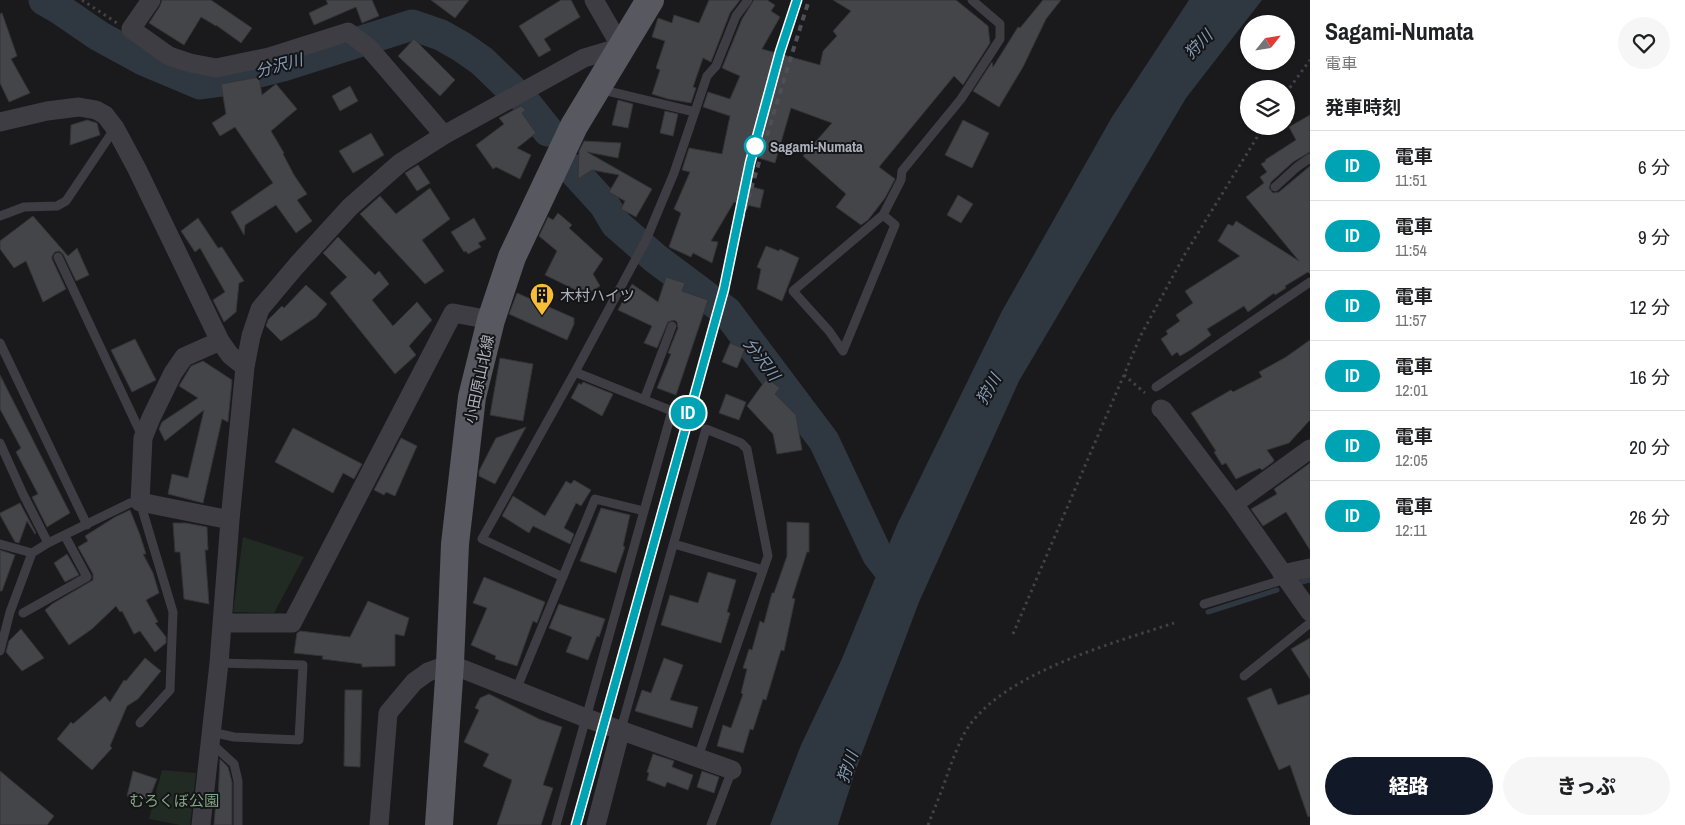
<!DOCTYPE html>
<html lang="ja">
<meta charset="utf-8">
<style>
:root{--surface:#fff;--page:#f6f6f6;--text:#202124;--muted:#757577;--line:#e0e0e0;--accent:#111827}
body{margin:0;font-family:"Archivo Narrow","Noto Sans JP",sans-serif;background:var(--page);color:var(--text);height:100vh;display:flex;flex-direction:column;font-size:19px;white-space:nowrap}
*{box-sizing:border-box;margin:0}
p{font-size:16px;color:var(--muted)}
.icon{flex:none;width:28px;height:28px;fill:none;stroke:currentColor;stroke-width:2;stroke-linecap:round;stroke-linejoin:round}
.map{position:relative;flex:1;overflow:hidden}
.drawer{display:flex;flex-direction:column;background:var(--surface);width:375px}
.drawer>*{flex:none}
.badge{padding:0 10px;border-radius:16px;font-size:18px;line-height:32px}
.needle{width:32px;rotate:60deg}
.fabs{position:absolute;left:1240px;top:15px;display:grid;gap:10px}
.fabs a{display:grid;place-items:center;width:55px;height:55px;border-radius:50%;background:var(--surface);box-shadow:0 1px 4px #0004;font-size:25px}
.map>.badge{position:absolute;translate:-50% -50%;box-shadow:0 0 0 2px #fff}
h2{padding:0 15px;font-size:19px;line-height:45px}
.round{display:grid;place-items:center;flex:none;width:52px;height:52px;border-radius:26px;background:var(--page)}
.head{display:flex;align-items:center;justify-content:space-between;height:85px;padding:0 15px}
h1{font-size:24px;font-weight:800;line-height:38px}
.cta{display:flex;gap:10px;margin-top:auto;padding:10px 15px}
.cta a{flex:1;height:58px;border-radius:30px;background:var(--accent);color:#fff;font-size:20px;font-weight:800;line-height:58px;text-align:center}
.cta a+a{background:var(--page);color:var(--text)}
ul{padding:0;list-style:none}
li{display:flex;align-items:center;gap:15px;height:70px;padding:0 15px;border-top:1px solid var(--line)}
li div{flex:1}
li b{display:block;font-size:19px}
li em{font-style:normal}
li .badge{min-width:55px;font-weight:700;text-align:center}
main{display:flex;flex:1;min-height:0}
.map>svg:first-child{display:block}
.green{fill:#212b23}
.water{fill:#2f3841}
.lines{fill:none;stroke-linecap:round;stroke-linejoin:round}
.stream{stroke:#2f3841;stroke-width:5}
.river{stroke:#2f3841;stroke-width:31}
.building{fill:#444549;stroke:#343438}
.path{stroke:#414248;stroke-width:3;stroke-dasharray:2.5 4;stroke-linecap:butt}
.lane{stroke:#3d3d43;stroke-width:9}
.street{stroke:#3d3d43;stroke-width:19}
.primary{stroke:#575860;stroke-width:28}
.rail{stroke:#4e4f56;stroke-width:4;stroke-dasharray:6 5;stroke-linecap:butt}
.line-casing{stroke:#fff;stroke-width:11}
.line{stroke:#00a3b4;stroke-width:8}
.stop-dot{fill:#fff;stroke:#00a3b4;stroke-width:2.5}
.labels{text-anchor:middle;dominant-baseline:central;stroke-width:4;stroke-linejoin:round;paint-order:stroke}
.stop-label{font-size:15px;font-weight:bold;fill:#acb0bc;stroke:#151517;text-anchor:start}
.poi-label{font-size:15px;fill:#acb0bc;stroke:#151517;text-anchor:start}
.street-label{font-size:15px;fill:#acb0bc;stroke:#151517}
.park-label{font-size:15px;fill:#83a786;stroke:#151517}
.water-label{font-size:16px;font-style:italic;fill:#839db7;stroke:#151517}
</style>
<main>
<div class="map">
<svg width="1310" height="825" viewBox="0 0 1310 825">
<rect width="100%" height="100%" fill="#1a1a1c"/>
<!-- green -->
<path class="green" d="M243 537 304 557 274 613 233 612Z
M162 770 196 773 190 825H180L149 819Z"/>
<!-- water -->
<path class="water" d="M1189 0H1262L1186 98 1019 381 919 602 856 769 838 825H770L801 745 841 661 897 525 1002 311 1112 117Z"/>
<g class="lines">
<!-- stream -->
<path class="stream" d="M1302 582 1310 580
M1208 612 1277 590"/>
<!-- river -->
<path class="river" d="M44 0 58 8 99 36 143 60 200 84 223 81 283 66 412 25 441 35 462 47 482 61 511 89
M528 106 548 131
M572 169 604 204 616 224 655 258 727 312 824 441 877 554 903 588"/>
</g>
<!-- building -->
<path class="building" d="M162 0H211L252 28 241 43 216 25V26L201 17 184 45 149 23 160 6Z
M326 0H372L379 16 362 23 356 7 314 25 309 13 328 4Z
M431 0H469L455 18Z
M561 0H571L580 17 544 39 551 50 539 57 519 26Z
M709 0H740L730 13 711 62 703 58 693 87 696 88 691 103 668 99 652 94 660 70 656 68 665 41 652 37 658 18 672 23 674 15 699 23Z
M754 0H767L775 5 771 11 780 17 762 49 820 65 823 51 837 36 833 31 851 11 833 0H956L988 26 990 43 963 85 954 76 879 167 895 179 885 198 868 220 861 225 836 207 846 194 803 156 832 123 791 108 775 163 749 155 741 184 764 190 760 208 734 202 711 241 718 242 712 263 693 253 691 257 669 247 681 213 674 209 690 172 682 170 689 148 722 154 730 116 703 107 708 92 730 99 740 76 722 68 742 19Z
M1043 0H1061L1046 19 1023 67 999 107 973 91 992 62 993 67 1018 27 1020 28Z
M2 13 17 56 11 59 30 93 9 102 0 83V14Z
M414 39 455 80 440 96 398 56Z
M259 77 262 95 276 84 297 109 271 131 284 153 283 154 294 175 307 194 297 200 312 221 296 233 276 205 245 225 244 235 231 212 273 183 235 127 220 136 212 123 226 114 221 84Z
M350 86 358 101 340 111 332 96Z
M618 100 633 104 628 128 612 125Z
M521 106 526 110 522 113 536 133 517 148 531 155 520 179 496 167 493 169 476 145 504 124 499 118Z
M665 111 678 114 673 136 660 133Z
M1310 115V152L1293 162 1271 182 1269 188 1273 193 1279 192 1310 166V274L1308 272 1285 286 1286 288 1275 295 1274 293 1248 312 1244 306 1207 329 1211 335 1192 349 1180 356 1177 352 1172 356 1161 339 1168 334 1166 331 1180 321 1176 315 1193 303 1185 291 1240 256 1218 241 1228 224 1233 226 1236 221 1299 261 1246 197 1264 183 1260 177 1267 172 1261 164 1266 161 1265 160 1296 140 1289 127Z
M87 120 97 123 100 135 70 145 71 125Z
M963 120 989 133 972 168 945 155Z
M371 133 384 155 353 173 339 151Z
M584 141 621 143 618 158 587 152 652 189 636 217 621 209 625 201 609 192 619 175 592 170 578 179 579 151Z
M418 165 430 183 417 191 405 173Z
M430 188 450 219 422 240 444 271 425 284 360 214 380 196 396 214Z
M958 195 973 204 961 223 947 215Z
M558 213 572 225 569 228 603 259 593 274 600 286 587 294H584L545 275 557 251 539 236 548 217 553 220Z
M33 216 68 256 77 248 89 275 76 281 63 254 59 251 55 252 52 256V259L66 289 43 302 26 261 14 268 0 249V241Z
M198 218 218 248 222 247 244 281 239 283 236 312 224 322 213 300 225 292 200 248 195 252 181 231Z
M474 218 486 239 478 243 481 247 468 254 466 251 464 252 451 232Z
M338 237 375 275 379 271 389 284 372 300 393 326 417 302 432 320 409 346 416 355 395 374 330 293 347 277 323 253Z
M766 246 779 251 780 249 799 258 782 301 757 289 761 269 757 267Z
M666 277 685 283 682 291 708 300 676 395 657 388 671 354 668 353 678 328 677 322 674 320 668 322 657 348 644 343 652 326 618 310 632 284 658 302Z
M306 285 327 304 316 317 281 341 266 326 268 320 282 306 284 308Z
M517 293 574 318V324L567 340 509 314Z
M135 339 156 380 132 392 111 350Z
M1310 340V420L1289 443 1267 450 1274 460 1273 462 1262 470 1260 468 1236 479 1226 463 1222 465 1214 452 1216 451 1191 413 1231 390 1233 392 1262 377 1259 372 1286 357Z
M730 343 745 349 737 368 722 362Z
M500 358 533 364 523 421 490 415Z
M203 361 232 380 228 422 222 419 203 503 168 494 172 474 188 478 204 410 165 441 159 429 162 422 198 398 179 386 191 366Z
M0 375 70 513 47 527 32 497 38 494 16 452 21 448 0 409Z
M767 378 780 388 775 394 796 415 802 450 777 454 773 434 747 406Z
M583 382 613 394 602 416 571 398 579 383 581 385Z
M726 394 746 402 739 420 719 413Z
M526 427 495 484 479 476V471L496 438Z
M293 428 362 464 354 479 343 473 333 493 275 462Z
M401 438 417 446 395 496 386 492 384 495 374 490Z
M1310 463V550L1286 512 1263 526 1251 509 1277 494 1274 489Z
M574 480 591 490 581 506 576 503 564 528 574 534 570 544 533 526 529 533 502 516 513 496 545 516 566 481 571 484Z
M20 503 36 533 35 534 27 521 19 543 15 542 0 515V513Z
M601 508 630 515 623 546 625 547 616 573 580 561Z
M130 510 140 535 146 554H143L153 573 159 593 146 600 158 622 155 623 166 637V643L155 652 140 631 134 634 122 611 120 612 116 606 92 629 69 645 45 610 52 604 93 580V574L78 547 88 541 85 536 115 517Z
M787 522 809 523V552H807L792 598 795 599 784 651 781 650 766 700 763 699 753 730 750 729 743 753 717 746 723 725 731 728 743 694 741 693 747 669 743 668 749 649 752 650 760 621 764 623 772 593H774L787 556Z
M173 523H186L207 527 208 550H205L209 604 184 599 180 552H175Z
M0 550 15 555 2 591H0Z
M67 554 79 575 65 582 54 563Z
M708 572 736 580 727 612 730 613 721 643 661 625 670 595 698 603Z
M484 577 545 602 537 623 533 621 517 666 495 659 496 656 471 645 487 608 473 603Z
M368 601 409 618 404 636 395 634V666L362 667V664L322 659 323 656 294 653 297 633 300 631 350 637Z
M559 604 605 619 599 637 597 636 588 660 566 652 572 637 549 628Z
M21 629 44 658 22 671 6 652 9 641Z
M1310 638V679L1291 649Z
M145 658 161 671 138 699 127 706 110 746 112 748 92 770 57 739 71 722 73 724 105 696 110 702 124 680 126 681Z
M664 658 683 665 670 700 698 707 692 728 635 711 642 690 651 693Z
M1271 688 1278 705 1310 694V816L1308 817 1290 765 1279 770 1247 698Z
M345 690H362L360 767 344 766Z
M489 694 539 719 562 727 543 785 553 788 541 825H497L512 780 483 766 489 754 464 742 479 710 475 708 480 698Z
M653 754 674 761 672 767 693 775 688 790 667 782 665 787 647 780 649 773 647 772Z
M220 759 228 767 232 782V825H214L216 799H218Z
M0 771 54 816 47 825H0Z
M133 771 157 779 149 799 127 796Z
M702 771 719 777 714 793 697 787Z"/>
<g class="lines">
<!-- path -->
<path class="path" d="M82 0 117 23
M1286 93 1310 60
M1124 375 1145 393
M1013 634 1141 335 1185 254 1264 126
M928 825C936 805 944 785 951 764 956 752 961 737 969 726 1007 672 1113 643 1174 623"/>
<!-- lane -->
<path class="lane" d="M599 89 695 112
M1275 187 1297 167 1310 158
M0 216 24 207 57 206 66 201 115 128
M58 257 142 436
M0 343 87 525
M843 351 895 225 883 215 901 180 902 171 961 99 1000 39V24L972 0
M843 351 829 331 793 291 883 215
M1156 387 1310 282
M644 400 672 326
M0 443 23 494 48 543
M0 544 32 553 48 543 130 503 140 502 173 612 170 690 140 723
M674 544 763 570
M563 577 482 539 575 372 646 240 674 173 707 76 716 66 736 16 748 0
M1204 604 1286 579
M23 613 87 577 65 536
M0 651 10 612 32 553
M1244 676 1310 623
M516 690 595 499 644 511
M621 729 706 429 741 443 747 449 768 556 698 757
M211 732 234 737 299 740 303 665 219 663
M210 742 234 764 238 781V825
M556 825 672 411 575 372
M711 825 732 770"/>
<!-- street -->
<path class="street" d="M151 0 131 29 169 56 190 63 216 68 269 57 348 32 369 48 444 135
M0 122 47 111 79 107 96 110 105 115 115 128 137 169 220 341 230 355 245 367
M220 341 184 357 173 373 151 418 143 438 140 502 230 520
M1161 409 1163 410 1234 504 1310 612
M1234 504 1310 449
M1282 574 1310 568
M222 623H292L453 313 491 320
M201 825 219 663 230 520 245 367 251 336 260 309 297 265 350 207 400 163 444 135 584 58 621 47 594 0
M379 825 388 713 414 682 428 672 450 664 586 718 732 770
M596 825 621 729"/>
<!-- primary -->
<path class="primary" d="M439 825 450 664 455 544 472 397 491 320 512 257 574 126 650 0"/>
<!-- rail -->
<path class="rail" d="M742 203C756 134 775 66 797 0
M576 825C651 549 722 272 809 0"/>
</g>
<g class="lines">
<defs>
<path id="line" d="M576 825 724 289 750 163 780 52 797 0"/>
</defs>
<!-- line casing -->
<use href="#line" class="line-casing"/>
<!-- line -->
<use href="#line" class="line"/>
</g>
<!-- icons -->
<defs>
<symbol id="building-pin" viewBox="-11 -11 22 30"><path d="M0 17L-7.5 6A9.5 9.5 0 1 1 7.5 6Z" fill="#f7bd37" stroke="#151517"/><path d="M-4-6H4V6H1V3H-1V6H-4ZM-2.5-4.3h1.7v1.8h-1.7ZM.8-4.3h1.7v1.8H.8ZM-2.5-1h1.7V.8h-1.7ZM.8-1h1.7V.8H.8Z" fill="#111"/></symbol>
</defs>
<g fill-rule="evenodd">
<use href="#building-pin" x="528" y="281" width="28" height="38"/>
</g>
<!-- markers -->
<circle class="stop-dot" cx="755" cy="146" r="10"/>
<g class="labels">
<!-- stop labels -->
<g class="stop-label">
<text x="770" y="146">Sagami-Numata</text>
</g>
<!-- poi labels -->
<g class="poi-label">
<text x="560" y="295">木村ハイツ</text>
</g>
<!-- street labels -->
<g class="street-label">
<text transform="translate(479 379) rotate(-78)">小田原山北線</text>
</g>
<!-- park labels -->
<g class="park-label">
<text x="174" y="800">むろくぼ公園</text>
</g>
<!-- water labels -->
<g class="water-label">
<text transform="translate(1198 44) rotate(-46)">狩川</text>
<text transform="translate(279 65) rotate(-15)">分沢川</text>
<text transform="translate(762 359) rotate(53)">分沢川</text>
<text transform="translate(988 389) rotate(-60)">狩川</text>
<text transform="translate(847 767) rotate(-71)">狩川</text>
</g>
</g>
</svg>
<div class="fabs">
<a><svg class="needle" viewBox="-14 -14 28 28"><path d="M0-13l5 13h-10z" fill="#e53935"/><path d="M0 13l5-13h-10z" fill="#757577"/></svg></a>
<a><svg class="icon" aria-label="layers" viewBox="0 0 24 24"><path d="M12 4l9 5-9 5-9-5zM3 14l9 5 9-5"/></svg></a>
</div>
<b class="badge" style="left:688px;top:413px;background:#00a3b4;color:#fff">ID</b>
</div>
<section class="drawer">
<div class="head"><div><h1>Sagami-Numata</h1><p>電車</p></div><a class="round"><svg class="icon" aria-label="heart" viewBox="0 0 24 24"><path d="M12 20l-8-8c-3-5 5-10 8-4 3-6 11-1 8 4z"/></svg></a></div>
<h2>発車時刻</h2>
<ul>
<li><span class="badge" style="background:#00a3b4;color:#fff">ID</span><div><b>電車</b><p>11:51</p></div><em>6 分</em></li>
<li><span class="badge" style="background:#00a3b4;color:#fff">ID</span><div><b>電車</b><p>11:54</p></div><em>9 分</em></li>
<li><span class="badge" style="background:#00a3b4;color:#fff">ID</span><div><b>電車</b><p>11:57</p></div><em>12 分</em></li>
<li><span class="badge" style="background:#00a3b4;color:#fff">ID</span><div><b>電車</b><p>12:01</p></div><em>16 分</em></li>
<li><span class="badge" style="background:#00a3b4;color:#fff">ID</span><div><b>電車</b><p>12:05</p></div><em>20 分</em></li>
<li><span class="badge" style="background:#00a3b4;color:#fff">ID</span><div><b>電車</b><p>12:11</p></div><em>26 分</em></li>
</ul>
<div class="cta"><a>経路</a><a>きっぷ</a></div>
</section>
</main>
